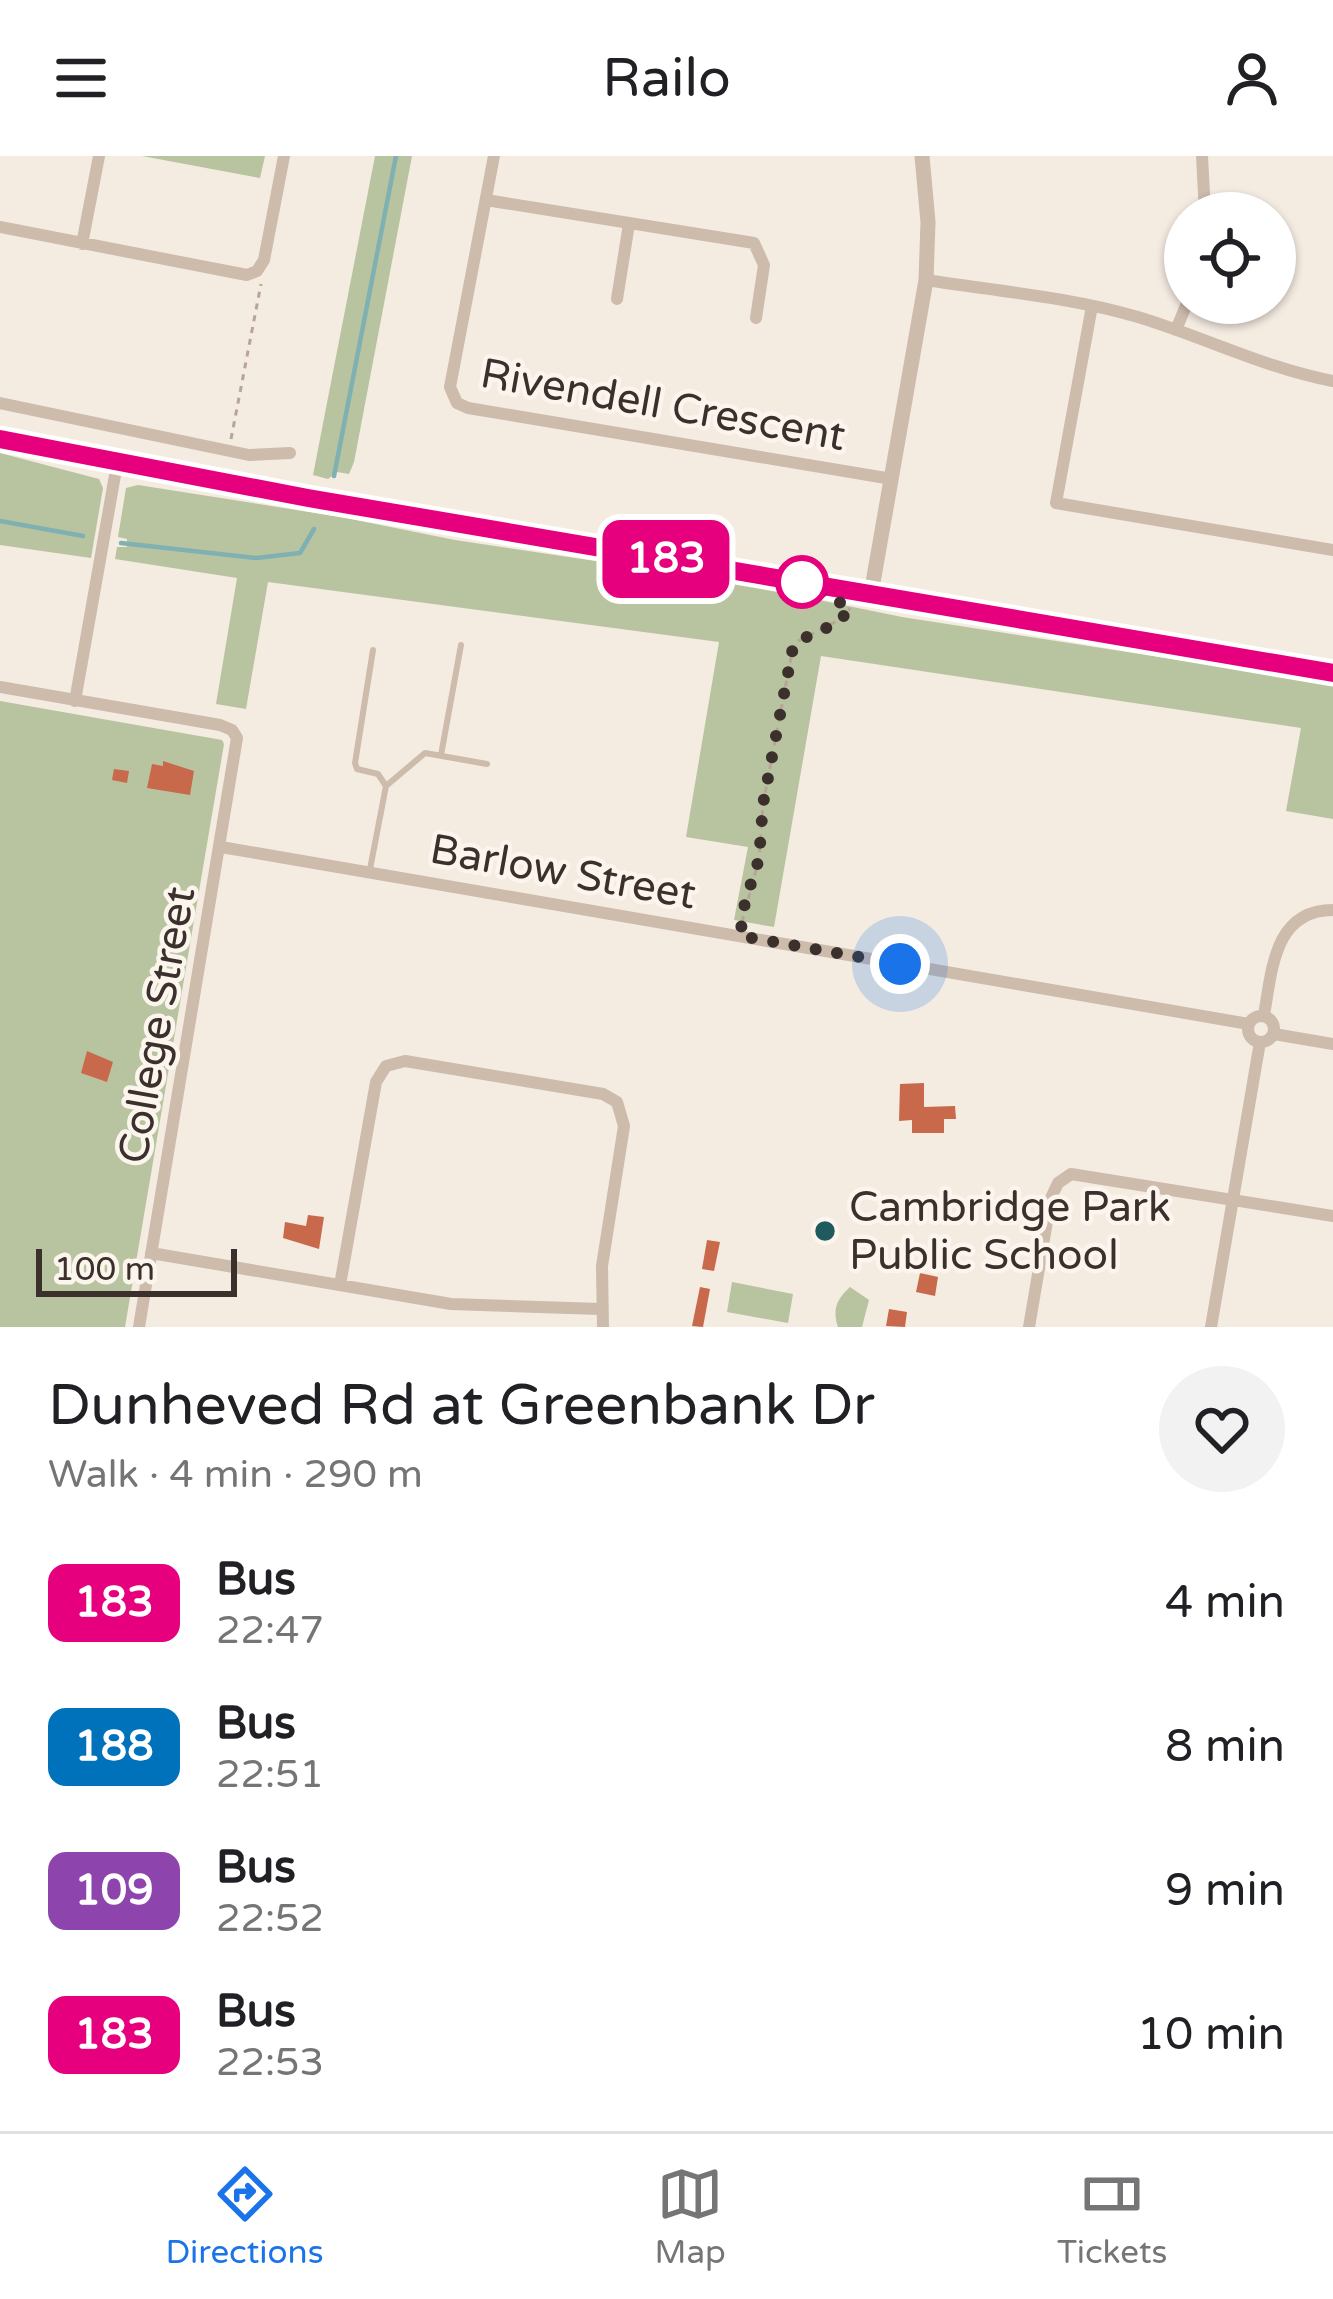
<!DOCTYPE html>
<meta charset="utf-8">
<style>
:root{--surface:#fff;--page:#f2f2f2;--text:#202124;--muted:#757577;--line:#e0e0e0;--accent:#1a73e8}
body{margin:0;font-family:"Varela Round",sans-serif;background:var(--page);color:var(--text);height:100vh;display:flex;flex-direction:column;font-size:45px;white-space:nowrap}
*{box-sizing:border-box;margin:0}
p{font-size:39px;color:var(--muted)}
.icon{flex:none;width:66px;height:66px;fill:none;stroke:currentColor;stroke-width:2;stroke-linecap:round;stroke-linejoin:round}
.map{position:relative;height:1171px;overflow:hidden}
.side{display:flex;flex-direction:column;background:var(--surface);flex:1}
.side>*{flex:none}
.badge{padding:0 24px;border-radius:18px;font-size:42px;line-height:78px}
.tools{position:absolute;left:1164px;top:36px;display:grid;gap:24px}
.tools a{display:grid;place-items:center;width:132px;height:132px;border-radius:50%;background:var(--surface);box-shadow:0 3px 9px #0004;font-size:60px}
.scale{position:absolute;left:36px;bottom:30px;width:201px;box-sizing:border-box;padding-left:12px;border:6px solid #3b302b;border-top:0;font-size:33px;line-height:42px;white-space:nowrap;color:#3b302b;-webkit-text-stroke:9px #fbf5ee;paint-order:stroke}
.you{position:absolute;width:60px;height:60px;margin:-30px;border:9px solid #fff;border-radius:50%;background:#1a73e8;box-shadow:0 0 0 18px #1a73e833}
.map>.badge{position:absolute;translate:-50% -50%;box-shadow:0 0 0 6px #fff}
.round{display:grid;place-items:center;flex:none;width:126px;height:126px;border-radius:63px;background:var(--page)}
.summary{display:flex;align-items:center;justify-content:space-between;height:204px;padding:0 48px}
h1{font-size:57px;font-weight:600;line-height:90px}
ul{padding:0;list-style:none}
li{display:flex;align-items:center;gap:36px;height:144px;padding:0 48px}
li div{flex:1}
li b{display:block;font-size:45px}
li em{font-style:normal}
li .badge{min-width:132px;font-weight:700;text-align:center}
header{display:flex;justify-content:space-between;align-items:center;height:156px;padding:0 48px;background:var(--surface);font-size:54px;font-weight:600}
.tab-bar{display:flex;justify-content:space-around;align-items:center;height:168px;border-top:3px solid var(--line);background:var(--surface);font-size:33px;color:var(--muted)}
.tab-bar a{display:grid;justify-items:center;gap:6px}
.tab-bar .active{color:var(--accent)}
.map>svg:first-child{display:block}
.green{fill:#b8c4a0}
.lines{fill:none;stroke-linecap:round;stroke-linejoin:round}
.stream{stroke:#7fb0b2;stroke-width:4.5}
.building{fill:#c8694b}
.path{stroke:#b9a596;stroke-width:3;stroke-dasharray:6 6;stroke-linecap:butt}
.service{stroke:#cdbbac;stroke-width:6}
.minor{stroke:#cdbbac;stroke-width:12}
.tertiary{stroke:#cdbbac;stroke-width:15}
.secondary{stroke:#a18a7d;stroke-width:16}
.line-casing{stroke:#fff;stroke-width:27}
.line{stroke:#e6007e;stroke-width:18}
.walk{stroke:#3b302b;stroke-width:12;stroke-dasharray:0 21.6}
.stop-dot{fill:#fff;stroke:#e6007e;stroke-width:6}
.poi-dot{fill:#1f5a5e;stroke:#fbf5ee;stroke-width:4.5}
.labels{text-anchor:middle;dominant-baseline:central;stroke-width:9;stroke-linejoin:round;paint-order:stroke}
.street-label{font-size:42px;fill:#3b302b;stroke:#fbf5ee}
.poi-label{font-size:42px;fill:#3b302b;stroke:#fbf5ee;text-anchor:start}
</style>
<header><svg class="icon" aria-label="menu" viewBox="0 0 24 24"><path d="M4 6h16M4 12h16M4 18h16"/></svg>Railo<svg class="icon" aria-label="person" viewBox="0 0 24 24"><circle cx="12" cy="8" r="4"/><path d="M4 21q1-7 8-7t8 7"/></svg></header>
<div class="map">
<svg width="1333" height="1171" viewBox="0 0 1333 1171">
<rect width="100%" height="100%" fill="#f4ebe1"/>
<!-- green -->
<path class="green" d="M142 0H265L260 22Z
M375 0H412L354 306 349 318 337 316 328 323 313 319Z
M0 297 99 323 103 332 91 402 0 389Z
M138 329 341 361 455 384 710 422 902 461 1333 528V663L1286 655 1301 572 821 500 774 771 734 764 748 691 686 681 719 486 268 426 246 553 216 548 237 422 115 403 117 391H127V383L118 381 126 332Z
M0 545 222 584 224 588 125 1171H0Z
M732 1126 793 1138 788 1167 727 1156Z
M850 1131 869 1144 862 1171H838C832 1153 837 1143 850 1131Z"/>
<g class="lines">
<!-- stream -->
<path class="stream" d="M334 320 396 0
M0 365 83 380
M121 387 256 402 300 397 314 373"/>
</g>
<!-- building -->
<path class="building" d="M163 605 194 615 190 639 147 632 152 608 163 610Z
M114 613 129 615 127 627 112 624Z
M87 895 113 906 107 926 81 917Z
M924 927V951L955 950 956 963H944V977H912V964L899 965 900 928Z
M308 1059 324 1061 319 1093 283 1082 285 1066 306 1070Z
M707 1084 720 1086 714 1115 702 1113Z
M924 1092 943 1095 939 1114 921 1111Z
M920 1117 938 1121 935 1140 916 1136Z
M700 1131 710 1133 703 1171 692 1170Z
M889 1153 907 1156 905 1171 886 1170Z"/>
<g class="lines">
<!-- path -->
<path class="path" d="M231 283 261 128
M742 766 759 703 763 648 793 491 798 485 845 461 850 452"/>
<!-- service -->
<path class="service" d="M373 494 355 607 357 613 378 618 386 630
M441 599 461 489
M370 713 386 630 425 597 487 608"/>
<!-- minor -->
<path class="minor" d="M494 0 450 231 457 247 468 252 892 323
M1202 0 1205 57
M486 44 754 87 764 109 756 162
M0 71 247 119 257 115 264 104 284 0
M82 88 99 0
M926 124C997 135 1069 141 1138 161 1204 181 1265 212 1333 225
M617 143 629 68
M1092 150 1056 347 1333 394
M1176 174 1187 147
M0 247 249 299 290 297
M0 531 220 569 232 574 237 582 139 1171
M75 545 117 308
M221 691 1249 868
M1264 859C1272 814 1274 754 1333 754
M1248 873a13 13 0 1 1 26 0a13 13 0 1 1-26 0Z
M1274 878 1333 888
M151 1097 451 1148 600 1153
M340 1129 376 926 386 910 405 905 603 938 617 946 624 970 602 1110 603 1171
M1029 1171 1051 1042 1058 1027 1071 1018 1333 1060
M1211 1171 1260 886"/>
<!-- tertiary -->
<path class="tertiary" d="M871 438 926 124 928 66 922 0"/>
<!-- secondary -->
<path class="secondary" d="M0 283 346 349 1333 517"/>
</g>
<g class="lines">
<defs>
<path id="line" d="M0 283 308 342 1333 517"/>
</defs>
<!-- line casing -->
<use href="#line" class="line-casing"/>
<!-- line -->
<use href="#line" class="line"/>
<!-- walk -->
<path class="walk" d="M802 426 850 452 839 466 798 485 793 491 763 648 759 703 745 746 740 780 900 808"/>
</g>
<!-- markers -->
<circle class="stop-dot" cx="802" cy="426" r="24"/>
<circle class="poi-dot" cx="825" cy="1075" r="12"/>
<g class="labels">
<!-- street labels -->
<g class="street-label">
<text transform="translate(663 249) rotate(10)">Rivendell Crescent</text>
<text transform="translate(563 716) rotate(10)">Barlow Street</text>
<text transform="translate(157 869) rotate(-80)">College Street</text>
</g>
<!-- poi labels -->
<g class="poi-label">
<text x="849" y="1051">Cambridge Park<tspan x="849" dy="48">Public School</tspan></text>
</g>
</g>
</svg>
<div class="tools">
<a><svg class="icon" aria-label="locate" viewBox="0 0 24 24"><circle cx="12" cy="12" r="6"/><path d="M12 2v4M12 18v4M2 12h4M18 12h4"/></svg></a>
</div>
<div class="scale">100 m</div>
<div class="you" style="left:900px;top:808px"></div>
<b class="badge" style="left:666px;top:403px;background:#e6007e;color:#fff">183</b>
</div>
<section class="side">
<div class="summary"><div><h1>Dunheved Rd at Greenbank Dr</h1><p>Walk · 4 min · 290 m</p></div><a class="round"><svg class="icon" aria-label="heart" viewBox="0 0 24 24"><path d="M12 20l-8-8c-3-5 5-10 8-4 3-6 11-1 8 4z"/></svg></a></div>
<ul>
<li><span class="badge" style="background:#e6007e;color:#fff">183</span><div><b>Bus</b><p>22:47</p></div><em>4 min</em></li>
<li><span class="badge" style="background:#0072bc;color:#fff">188</span><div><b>Bus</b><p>22:51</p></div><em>8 min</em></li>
<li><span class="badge" style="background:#8e44ad;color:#fff">109</span><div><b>Bus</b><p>22:52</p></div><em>9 min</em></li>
<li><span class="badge" style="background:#e6007e;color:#fff">183</span><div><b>Bus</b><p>22:53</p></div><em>10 min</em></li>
</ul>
</section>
<nav class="tab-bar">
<a class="active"><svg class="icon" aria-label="directions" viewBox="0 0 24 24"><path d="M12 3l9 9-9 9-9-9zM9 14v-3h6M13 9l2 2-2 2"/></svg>Directions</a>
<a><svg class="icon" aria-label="map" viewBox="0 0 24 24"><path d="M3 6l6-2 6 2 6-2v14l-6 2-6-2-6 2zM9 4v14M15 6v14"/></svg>Map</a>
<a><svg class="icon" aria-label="tickets" viewBox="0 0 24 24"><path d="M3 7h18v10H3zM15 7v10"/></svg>Tickets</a>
</nav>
